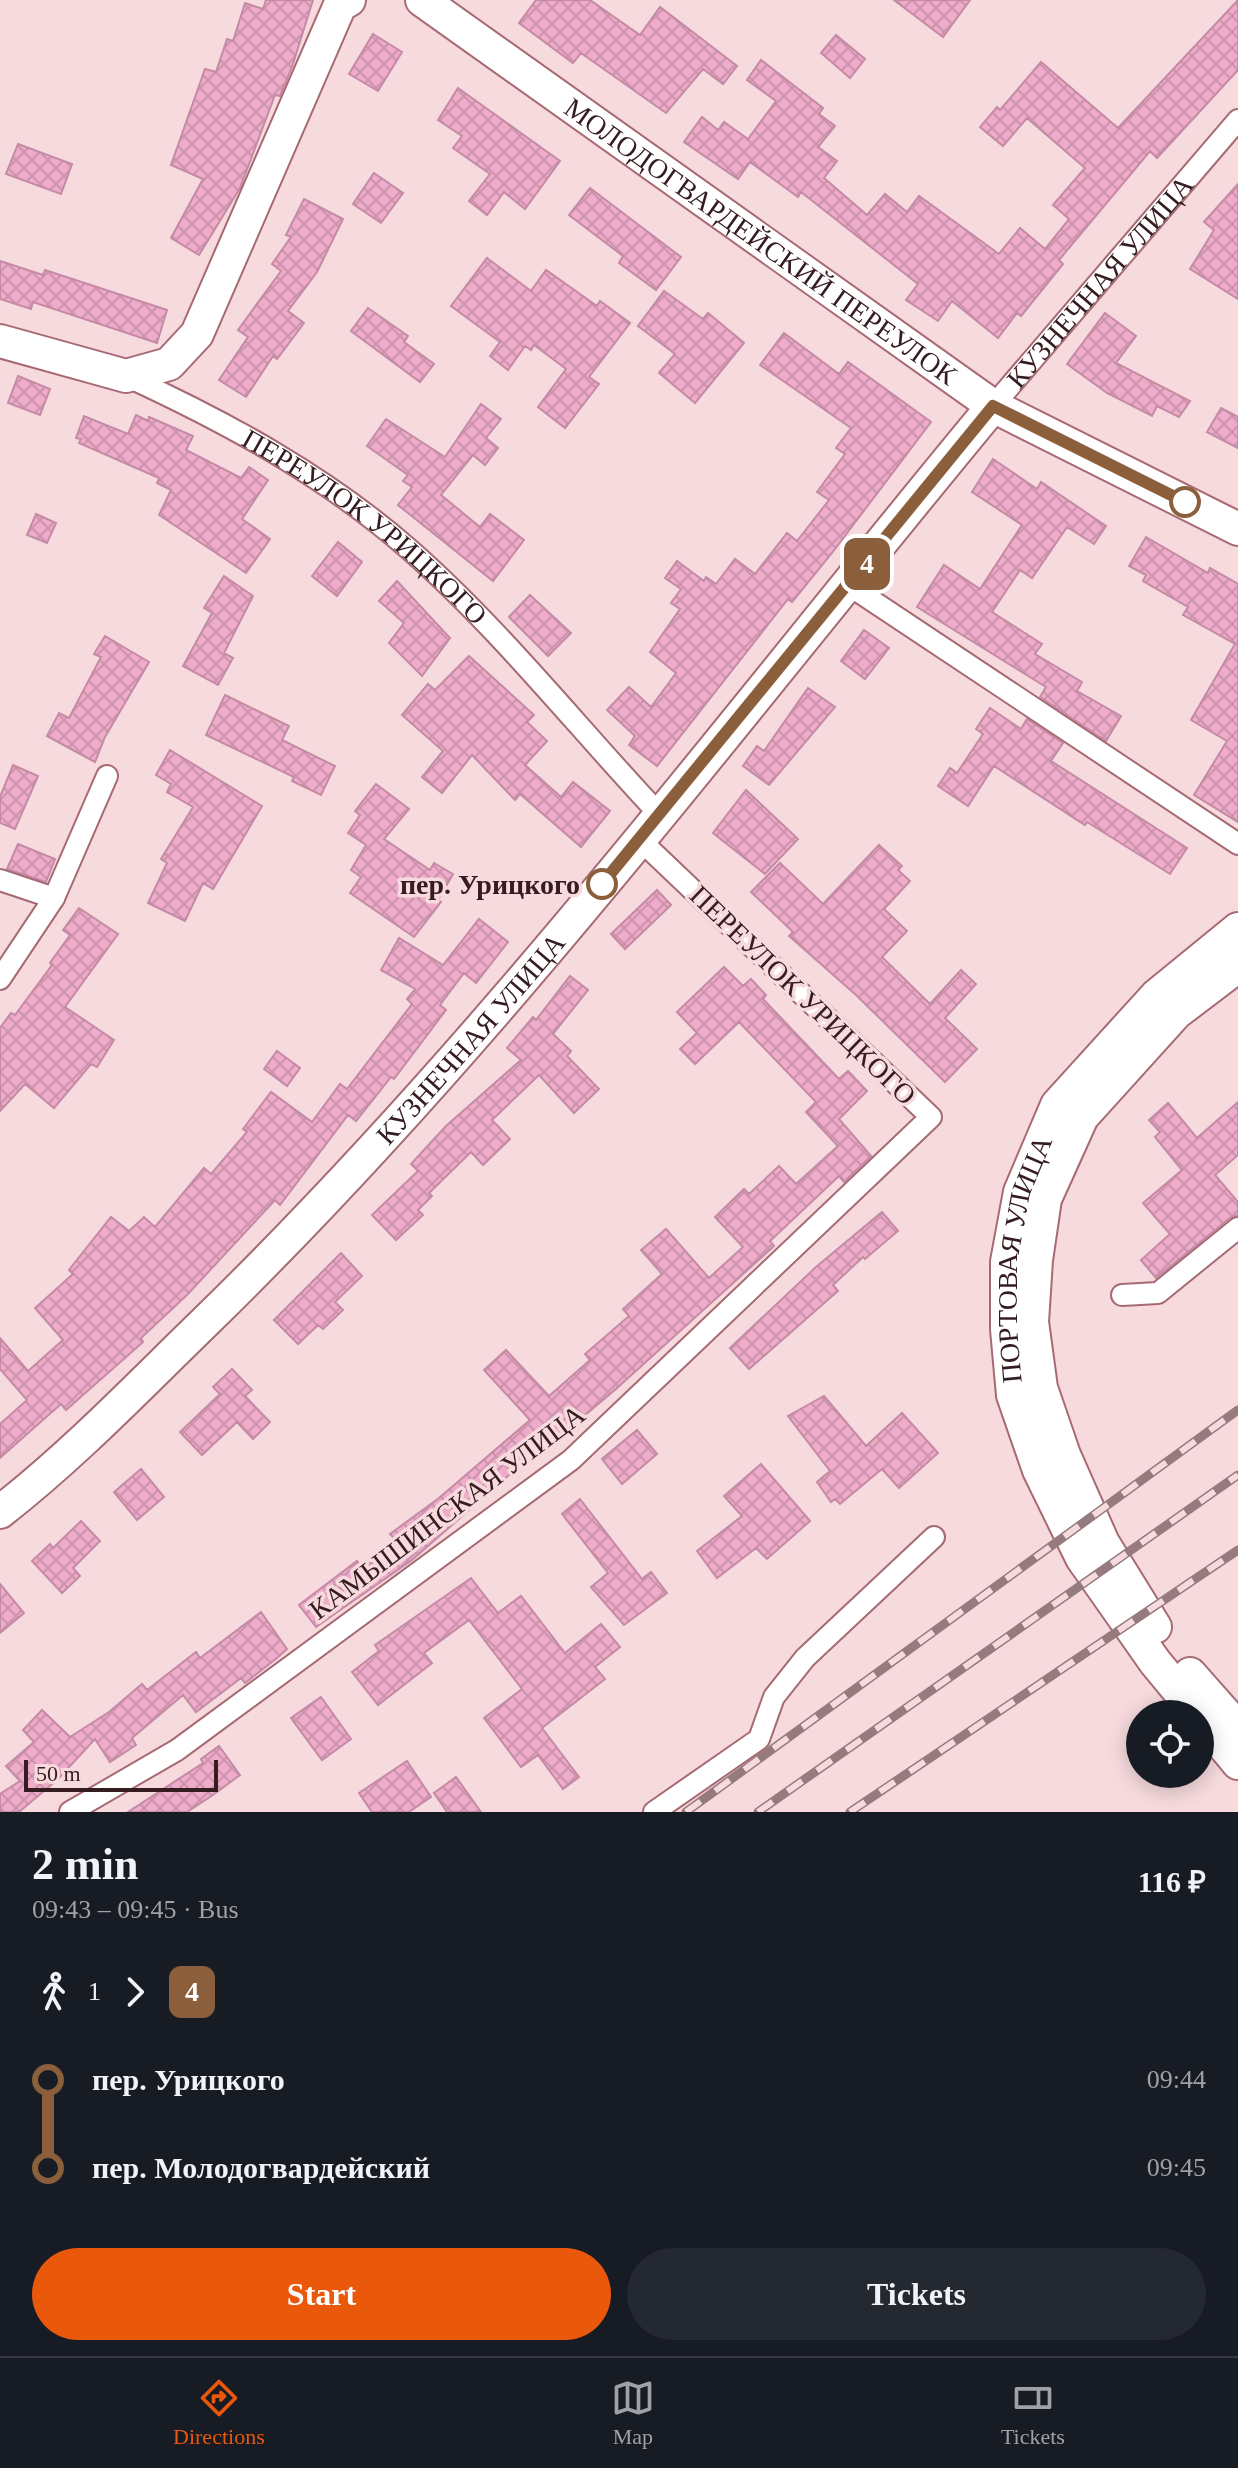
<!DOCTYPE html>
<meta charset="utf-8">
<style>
:root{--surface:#171b24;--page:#242831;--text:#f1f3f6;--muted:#9ea1a6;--line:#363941;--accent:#ea580c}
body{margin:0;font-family:Georgia,serif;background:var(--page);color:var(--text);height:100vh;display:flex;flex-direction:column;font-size:30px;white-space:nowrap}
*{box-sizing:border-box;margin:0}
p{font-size:26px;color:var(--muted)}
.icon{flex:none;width:44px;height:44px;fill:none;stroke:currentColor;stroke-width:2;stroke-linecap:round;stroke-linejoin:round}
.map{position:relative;height:1812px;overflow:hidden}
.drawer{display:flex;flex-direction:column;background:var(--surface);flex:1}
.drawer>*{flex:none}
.badge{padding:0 16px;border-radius:12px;font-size:28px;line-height:52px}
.controls{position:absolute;left:1126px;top:1700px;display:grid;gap:16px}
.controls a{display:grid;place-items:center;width:88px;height:88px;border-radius:50%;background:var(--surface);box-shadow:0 4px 20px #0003;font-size:40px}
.scale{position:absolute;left:24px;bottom:20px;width:194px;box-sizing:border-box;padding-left:8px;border:4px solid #351c20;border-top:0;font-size:22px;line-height:28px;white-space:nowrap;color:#351c20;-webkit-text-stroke:6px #f6dadd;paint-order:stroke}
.map>.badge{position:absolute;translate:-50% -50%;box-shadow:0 0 0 4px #fff}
.legs{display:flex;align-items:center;gap:12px;height:88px;padding:0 32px;font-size:26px}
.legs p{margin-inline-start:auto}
.head{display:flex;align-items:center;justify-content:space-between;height:136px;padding:0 32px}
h1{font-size:44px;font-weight:700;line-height:60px}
.cta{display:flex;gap:16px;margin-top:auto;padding:16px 32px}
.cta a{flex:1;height:92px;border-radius:48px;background:var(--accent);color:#fff;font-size:32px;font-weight:700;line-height:92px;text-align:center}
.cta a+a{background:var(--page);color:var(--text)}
ul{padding:0 32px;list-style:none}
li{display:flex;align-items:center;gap:28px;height:88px;font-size:30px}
li i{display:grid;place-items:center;width:12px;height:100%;margin:0 10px;background:currentColor}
li i::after{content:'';width:20px;height:20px;margin:-10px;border:6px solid;border-radius:50%;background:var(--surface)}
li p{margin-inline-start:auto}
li:first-child i{background:linear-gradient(#0000 50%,currentColor 0)}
li:last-child i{background:linear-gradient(currentColor 50%,#0000 0)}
.tab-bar{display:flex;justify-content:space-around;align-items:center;height:112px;border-top:2px solid var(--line);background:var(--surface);font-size:22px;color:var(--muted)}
.tab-bar a{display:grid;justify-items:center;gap:4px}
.tab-bar .on{color:var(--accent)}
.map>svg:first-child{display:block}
.building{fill:url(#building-cross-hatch);stroke:#c58aa5;stroke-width:2}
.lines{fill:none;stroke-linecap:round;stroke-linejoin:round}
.minor-casing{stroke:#a76a73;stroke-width:24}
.primary-casing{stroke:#a76a73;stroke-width:36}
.minor{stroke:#fff;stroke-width:20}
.primary{stroke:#fff;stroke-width:32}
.rail-casing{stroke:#957a7e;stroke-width:9}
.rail{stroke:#f6dadd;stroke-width:6;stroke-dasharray:18;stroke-linecap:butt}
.line-1-casing{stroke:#fff;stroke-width:18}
.line-1{stroke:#8b5e3c;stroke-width:12}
.stop-1-dot{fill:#fff;stroke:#8b5e3c;stroke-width:4}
.labels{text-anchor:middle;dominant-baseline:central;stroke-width:7;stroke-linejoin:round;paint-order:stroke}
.street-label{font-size:28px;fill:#351c20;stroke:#f6dadd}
.stop-label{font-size:28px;font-weight:bold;fill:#351c20;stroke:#f6dadd;text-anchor:end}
</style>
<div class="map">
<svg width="1238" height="1812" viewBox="0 0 1238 1812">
<defs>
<pattern id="building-cross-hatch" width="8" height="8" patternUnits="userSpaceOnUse" patternTransform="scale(2)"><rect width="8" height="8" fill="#eeabca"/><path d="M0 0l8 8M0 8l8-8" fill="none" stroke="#cd93ad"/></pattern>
</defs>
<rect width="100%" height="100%" fill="#f6dadd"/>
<!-- building -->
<path class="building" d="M266 0H313L292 67 280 96 275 95 240 188 199 255 171 238 203 179 171 165 205 69 216 72 227 39 233 41 245 3 263 9Z
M536 0H590L640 35 660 7 737 66 723 84 703 69 666 113 581 53 573 63 519 23Z
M894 0H970L943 37Z
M1238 0V70L1157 158 1150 151 1059 260 1063 264 1021 316 1017 313 998 338 952 301 938 321 906 300 918 284 801 192 798 197 750 162 738 179 684 142 702 117 718 130 724 122 748 139 776 101 747 80 761 60 823 108 819 114 835 126 818 147 837 161 824 178 867 215 885 194 907 212 919 196 999 254 1020 228 1045 249 1069 219 1053 205 1085 168 1027 118 1003 146 980 127 997 107 1000 110 1041 62 1118 128Z
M373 34 402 52 378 91 349 74Z
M836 35 865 59 850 78 821 53Z
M458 88 560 161 525 209 504 192 487 215 469 201 490 174 453 148 462 136 438 120Z
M18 144 72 164 61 194 6 174Z
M374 173 403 193 381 223 353 204Z
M1238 184V299L1190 269 1214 230 1204 222Z
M590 188 681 257 656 290 619 263 623 256 569 215Z
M304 199 343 219 317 272 288 311 304 323 277 359 273 356 246 397 219 380 248 337 238 330 281 271 272 264 291 237 286 235Z
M487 258 531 291 546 270 597 306 600 301 630 323 589 377 599 384 565 428 538 407 566 369 534 345 531 350 525 346 508 370 490 356 500 342 451 306Z
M0 261 43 275 45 270 167 310 157 343 33 302 31 309 0 299Z
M664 291 703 319 708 313 744 343 695 403 659 373 675 354 638 326Z
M368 308 408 336 404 342 434 364 420 382 351 331Z
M1105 313 1136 336 1116 363 1190 401 1179 417 1157 406 1152 416 1107 393 1067 364Z
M784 333 839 374 848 362 931 422 832 553 792 602 788 599 657 766 629 745 635 736 607 710 629 687 651 707 676 673 650 652 680 609 671 603 681 589 665 578 677 561 704 581 706 577 716 584 735 559 755 574 787 533 797 541 829 500 817 492 845 454 836 448 851 428 760 365Z
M18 376 50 389 40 415 8 403Z
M481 404 501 419 486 438 498 448 485 465 473 455 441 495 480 527 490 514 524 540 493 581 398 505 412 487 403 481 408 475 367 446 386 419 445 457Z
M1221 408 1238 417V448L1207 432Z
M136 415 148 421 149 417 193 436 186 450 241 478 249 467 268 480 242 519 270 539 246 573 159 515 171 490 157 483 159 478 79 443 81 439 76 438 84 416 128 434Z
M993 459 1037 489 1041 482 1106 526 1094 544 1067 527 1032 578 1020 570 992 612 1042 644 1035 654 1082 682 1077 691 1121 716 1106 741 1040 697 1046 687 917 607 944 565 980 589 1022 525 972 492Z
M36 514 56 523 47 543 27 535Z
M1146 537 1208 573 1210 568 1238 584V822L1194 795 1227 741 1191 720 1235 644 1183 615 1188 607 1143 581 1146 575 1129 566Z
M338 542 362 562 337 596 312 576Z
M224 576 253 596 224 653 233 658 218 685 183 666 212 613 204 608Z
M397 581 450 638 422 676 389 643 404 623 379 601Z
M530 595 571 633 548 656 509 617Z
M864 630 889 648 865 679 841 661Z
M105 636 149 662 105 737 95 762 47 736 59 713 69 718 101 657 94 654Z
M469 656 534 715 527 722 547 741 525 765 561 797 573 782 610 811 581 847 520 794 515 800 472 755 442 793 422 777 443 751 402 715 428 684 435 690Z
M808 688 835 707 769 785 743 766 757 746 764 751Z
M225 695 289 726 282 740 335 766 321 795 292 781 294 777 206 735Z
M990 708 1021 729 1027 719 1063 743 1051 761 1187 848 1170 874 1087 822 1085 825 994 766 968 806 938 786 950 768 957 773 983 734 976 729Z
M170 750 262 806 213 889 203 883 185 921 148 903 167 863 161 859 193 807 167 792 171 784 156 775Z
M13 765 38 776 15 829 0 823V797Z
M376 784 409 809 384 839 430 870 434 863 453 874 438 900 441 902 414 937 350 893 361 877 351 870 366 845 348 833 360 815 355 811Z
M746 790 798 839 765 874 713 833Z
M18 844 55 859 46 882 7 869Z
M879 845 902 866 898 870 910 881 884 909 907 931 882 957 930 1004 961 970 976 984 945 1018 977 1049 945 1082 856 995 789 936 793 932 751 892 780 863 823 904Z
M657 890 671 905 625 949 611 934Z
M79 908 118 934 65 1007 114 1040 97 1067 91 1064 54 1108 25 1084 0 1111V1028L11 1013 15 1015 52 965 50 963 70 935 63 930Z
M479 919 508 942 476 983 464 973 440 1005 446 1010 394 1079 391 1077 356 1121 348 1115 280 1205 275 1200 187 1295 141 1338 143 1342 66 1410 61 1404 0 1458V1424L27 1400 0 1369V1338L28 1371 63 1340 35 1308 73 1274 69 1270 111 1217 129 1231 144 1217 155 1227 204 1168 211 1174 247 1132 243 1129 271 1092 312 1122 340 1084 347 1089 412 1004 407 999 415 989 381 970 399 938 443 965Z
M724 967 743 986 751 979 766 995 763 999 839 1079 848 1071 867 1091 839 1119 871 1156 844 1182 839 1176 770 1241 774 1246 616 1389 526 1465 524 1462 412 1560 316 1627 299 1605 357 1561 363 1569 396 1540 390 1534 439 1498 530 1420 484 1370 506 1350 549 1396 590 1360 585 1354 629 1316 623 1309 662 1274 641 1250 666 1229 709 1278 743 1247 715 1217 744 1189 749 1194 779 1166 796 1184 838 1146 806 1112 816 1102 739 1022 695 1064 680 1049 697 1033 677 1012Z
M570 976 588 990 553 1034 571 1051 567 1056 599 1089 574 1113 539 1075 492 1120 510 1139 483 1165 471 1152 429 1193 432 1196 418 1210 423 1215 396 1240 372 1215 418 1171 411 1164 446 1126 521 1060 507 1048 533 1017 536 1020Z
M277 1051 300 1068 287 1086 264 1069Z
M1238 1102V1155L1215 1175 1238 1202V1215L1230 1218 1156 1278 1141 1260 1170 1234 1143 1203 1182 1170 1155 1137 1160 1132 1149 1120 1168 1103 1197 1138Z
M882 1212 898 1231 865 1259 863 1257 833 1285 838 1291 749 1369 730 1348 816 1267Z
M341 1253 362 1276 335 1302 343 1310 323 1329 318 1325 298 1344 274 1320Z
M232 1369 252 1390 245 1396 270 1422 253 1439 237 1422 202 1455 180 1432 220 1394 213 1387Z
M824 1396 866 1446 902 1413 938 1453 899 1488 882 1469 840 1504 835 1499 831 1502 817 1482 830 1471 788 1416Z
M637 1430 657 1454 622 1484 602 1459Z
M761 1464 810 1521 767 1559 756 1548 717 1578 697 1551 742 1516 724 1496Z
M141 1469 164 1497 137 1520 114 1492Z
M580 1499 642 1579 651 1572 667 1593 624 1625 591 1587 608 1573 562 1514Z
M81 1521 100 1541 73 1568 80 1576 62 1593 32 1561 50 1544 53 1548Z
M471 1578 498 1613 521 1596 565 1653 601 1624 620 1647 595 1667 605 1679 542 1728 579 1777 563 1789 538 1755 521 1767 484 1718 522 1689 469 1620 424 1653 432 1663 378 1705 352 1672 379 1651 375 1645Z
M0 1584 24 1613 0 1633Z
M261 1612 287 1649 277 1658 245 1683 241 1678 196 1712 183 1695 132 1738 136 1745 110 1762 95 1739 58 1779 19 1812H0V1794L20 1781 6 1766 34 1742 23 1730 42 1710 70 1737 109 1712 142 1684 147 1690 196 1652 200 1658Z
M321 1697 351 1739 322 1760 291 1718Z
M219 1746 240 1775 213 1795 187 1812H128L203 1763 201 1759Z
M407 1761 431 1797 409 1812H372L359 1793Z
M456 1777 481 1812H447L434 1793Z"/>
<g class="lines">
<defs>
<g id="minor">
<path id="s1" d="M126 376C226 422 326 476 410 550 500 629 578 728 660 815"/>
<path id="s2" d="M993 406 1238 120"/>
<path d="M850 586 1238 844"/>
<path d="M0 880 54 898"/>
<path d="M0 979 54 898 107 776"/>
<path d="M1122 1295 1158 1293 1238 1228"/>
<path d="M70 1812 177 1750 571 1460 931 1117 639 839"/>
<path d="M654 1812 759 1739 774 1697 805 1658 934 1537"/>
</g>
<g id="primary">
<path id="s3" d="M422 0 993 406 1238 529"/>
<path d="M0 341 126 376 169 364 197 334 340 5 349 0"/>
<path id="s4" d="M0 1512C73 1455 137 1388 203 1324 493 1042 735 717 993 406"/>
<path d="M1155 1627 1103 1543 1064 1455 1041 1388 1032 1322 1036 1260 1045 1199 1082 1117 1176 1013 1238 966"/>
<path d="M1190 1674 1238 1728"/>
<path id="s5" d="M1198 1714 1155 1662 1082 1558 1039 1470 1013 1395 1007 1329V1262L1020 1192 1057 1105 1156 996 1238 929"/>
<path d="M1200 1717 1238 1763"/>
</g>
</defs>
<!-- minor casing -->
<use href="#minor" class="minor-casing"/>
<!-- primary casing -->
<use href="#primary" class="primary-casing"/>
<!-- minor -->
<use href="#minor" class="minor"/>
<!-- primary -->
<use href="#primary" class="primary"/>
<defs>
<path id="rail" d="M686 1812 1238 1410
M758 1812 1238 1475
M850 1812 1238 1550"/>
</defs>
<!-- rail casing -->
<use href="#rail" class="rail-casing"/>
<!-- rail -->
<use href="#rail" class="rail"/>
</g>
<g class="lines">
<defs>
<path id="line-1" d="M602 884 993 406 1185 502"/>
</defs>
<!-- line-1 casing -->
<use href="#line-1" class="line-1-casing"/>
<!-- line-1 -->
<use href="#line-1" class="line-1"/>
</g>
<!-- markers -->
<g class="stop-1-dot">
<circle cx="1185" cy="502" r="14"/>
<circle cx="602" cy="884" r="14"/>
</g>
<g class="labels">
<!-- street labels -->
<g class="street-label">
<text stroke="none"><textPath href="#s3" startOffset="416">МОЛОДОГВАРДЕЙСКИЙ ПЕРЕУЛОК</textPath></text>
<text stroke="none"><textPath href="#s2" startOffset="164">КУЗНЕЧНАЯ УЛИЦА</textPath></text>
<text stroke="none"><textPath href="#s1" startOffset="284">ПЕРЕУЛОК УРИЦКОГО</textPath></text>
<text transform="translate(803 995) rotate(44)">ПЕРЕУЛОК УРИЦКОГО</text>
<text stroke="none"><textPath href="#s4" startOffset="668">КУЗНЕЧНАЯ УЛИЦА</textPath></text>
<text stroke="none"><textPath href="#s5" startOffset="510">ПОРТОВАЯ УЛИЦА</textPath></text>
<text transform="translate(447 1512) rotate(-37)">КАМЫШИНСКАЯ УЛИЦА</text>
</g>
<!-- stop labels -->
<g class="stop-label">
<text x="580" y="884">пер. Урицкого</text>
</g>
</g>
</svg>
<div class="controls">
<a><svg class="icon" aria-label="locate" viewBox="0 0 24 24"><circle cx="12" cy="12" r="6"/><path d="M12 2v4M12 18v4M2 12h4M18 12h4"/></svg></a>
</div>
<div class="scale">50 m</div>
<b class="badge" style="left:867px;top:564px;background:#8b5e3c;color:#fff">4</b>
</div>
<section class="drawer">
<div class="head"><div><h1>2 min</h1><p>09:43 – 09:45 · Bus</p></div><b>116 ₽</b></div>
<div class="legs"><svg class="icon" aria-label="walk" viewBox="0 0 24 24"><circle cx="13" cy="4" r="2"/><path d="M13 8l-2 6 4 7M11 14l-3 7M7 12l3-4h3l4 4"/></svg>1<svg class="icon" aria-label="forward" viewBox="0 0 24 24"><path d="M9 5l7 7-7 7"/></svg><b class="badge" style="background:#8b5e3c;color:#fff">4</b></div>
<ul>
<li><i style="color:#8b5e3c"></i><b>пер. Урицкого</b><p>09:44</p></li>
<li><i style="color:#8b5e3c"></i><b>пер. Молодогвардейский</b><p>09:45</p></li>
</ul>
<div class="cta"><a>Start</a><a>Tickets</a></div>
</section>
<nav class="tab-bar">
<a class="on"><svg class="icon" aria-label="directions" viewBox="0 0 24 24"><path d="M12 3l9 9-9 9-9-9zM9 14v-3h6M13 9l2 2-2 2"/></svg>Directions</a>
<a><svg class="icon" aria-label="map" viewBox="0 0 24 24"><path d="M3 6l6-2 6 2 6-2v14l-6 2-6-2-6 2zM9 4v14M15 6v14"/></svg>Map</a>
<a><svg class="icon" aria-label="tickets" viewBox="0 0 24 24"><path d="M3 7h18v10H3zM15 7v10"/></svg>Tickets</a>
</nav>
